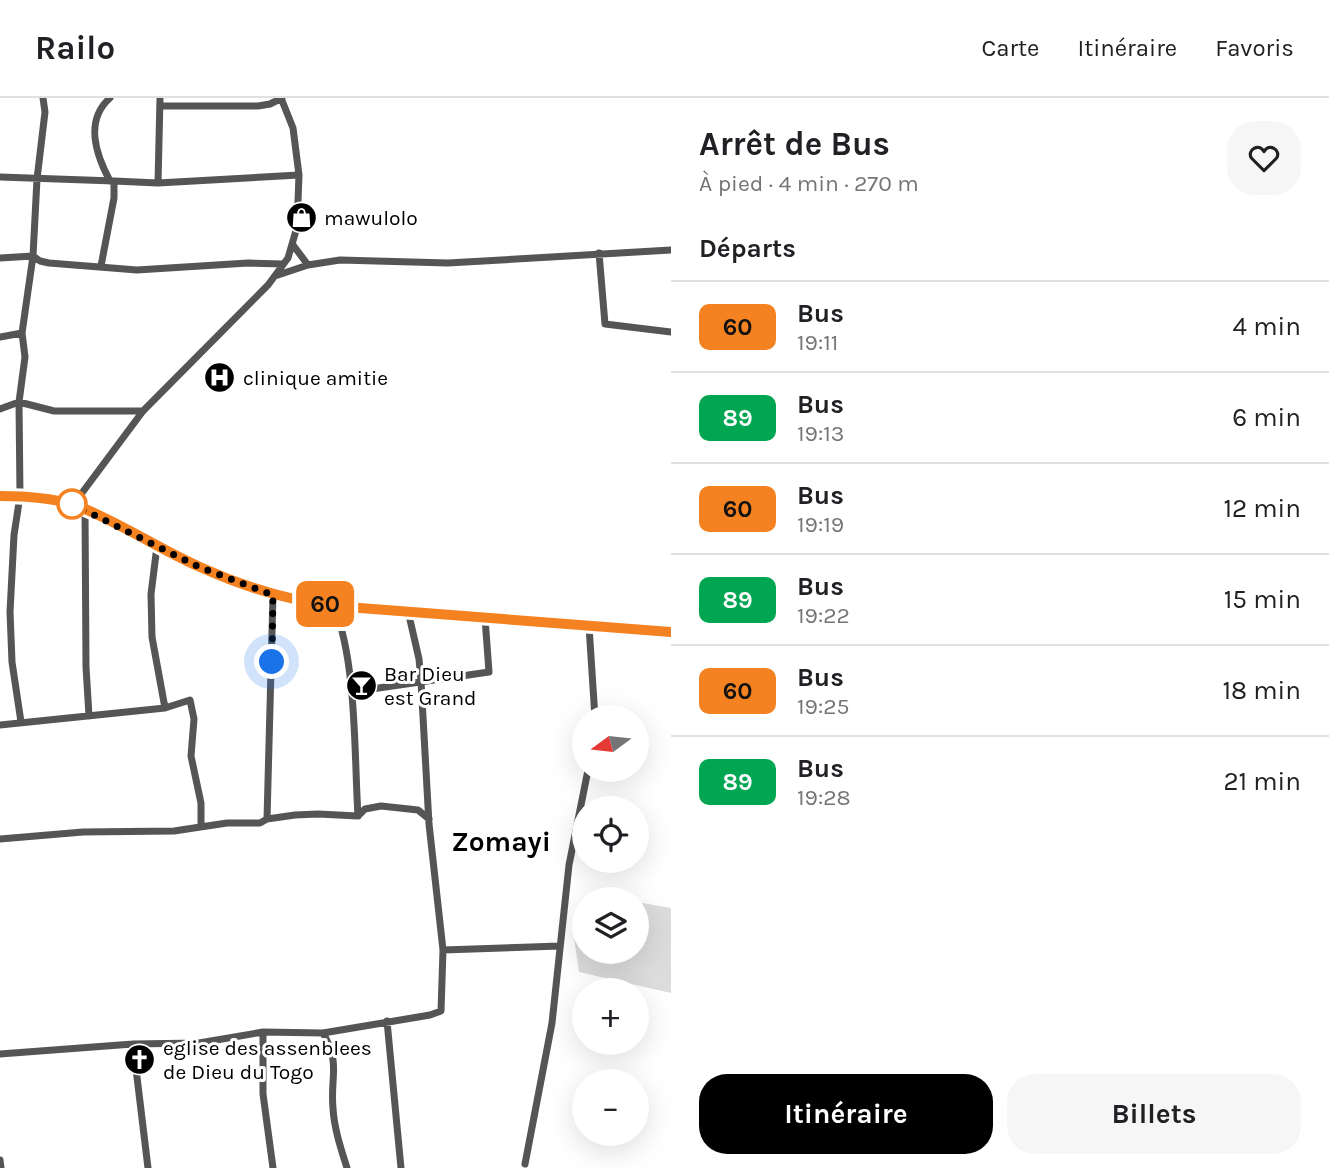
<!DOCTYPE html>
<html lang="fr">
<meta charset="utf-8">
<style>
:root{--surface:#fff;--page:#f6f6f6;--text:#202124;--muted:#757577;--line:#e0e0e0;--accent:#000}
body{margin:0;font-family:Karla,sans-serif;background:var(--page);color:var(--text);height:100vh;display:flex;flex-direction:column;font-size:26px;white-space:nowrap}
*{box-sizing:border-box;margin:0}
p{font-size:23px;color:var(--muted)}
.icon{flex:none;width:38px;height:38px;fill:none;stroke:currentColor;stroke-width:2;stroke-linecap:round;stroke-linejoin:round}
.map{position:relative;flex:1;overflow:hidden}
.panel{display:flex;flex-direction:column;background:var(--surface);width:658px}
.panel>*{flex:none}
.badge{padding:0 14px;border-radius:10px;font-size:24px;line-height:46px}
.needle{width:46px;rotate:255deg}
.fabs{position:absolute;left:572px;top:607px;display:grid;gap:14px}
.fabs a{display:grid;place-items:center;width:77px;height:77px;border-radius:50%;background:var(--surface);box-shadow:0 7px 28px #0002;font-size:35px}
.you{position:absolute;width:35px;height:35px;margin:-18px;border:5px solid #fff;border-radius:50%;background:#1a73e8;box-shadow:0 0 0 10px #1a73e833}
.map>.badge{position:absolute;translate:-50% -50%;box-shadow:0 0 0 4px #fff}
h2{padding:0 28px;font-size:26px;line-height:63px}
.round{display:grid;place-items:center;flex:none;width:74px;height:74px;border-radius:28px;background:var(--page)}
.head{display:flex;align-items:center;justify-content:space-between;height:119px;padding:0 28px}
h1{font-size:33px;font-weight:700;line-height:52px}
.cta{display:flex;gap:14px;margin-top:auto;padding:14px 28px}
.cta a{flex:1;height:80px;border-radius:28px;background:var(--accent);color:#fff;font-size:28px;font-weight:700;line-height:80px;text-align:center}
.cta a+a{background:var(--page);color:var(--text)}
ul{padding:0;list-style:none}
li{display:flex;align-items:center;gap:21px;height:91px;padding:0 28px;border-top:2px solid var(--line)}
li div{flex:1}
li b{display:block;font-size:26px}
li em{font-style:normal}
li .badge{min-width:77px;font-weight:700;text-align:center}
header{display:flex;align-items:center;gap:42px;box-sizing:border-box;height:98px;padding:0 35px;background:var(--surface);border-bottom:2px solid var(--line)}
header strong{font-size:33px}
nav{display:flex;gap:38px;margin-inline-start:auto;font-size:24px}
main{display:flex;flex:1;min-height:0}
.map>svg:first-child{display:block}
.green{fill:#dcdcdc}
.lines{fill:none;stroke-linecap:round;stroke-linejoin:round}
.major-casing{stroke:#dbdbdb;stroke-width:12}
.minor{stroke:#555;stroke-width:7}
.major{stroke:#000;stroke-width:9}
.line-casing{stroke:#fff;stroke-width:16}
.line{stroke:#f58220;stroke-width:10}
.walk{stroke:#000;stroke-width:7;stroke-dasharray:0 12.6}
.stop-dot{fill:#fff;stroke:#f58220;stroke-width:3.5}
.labels{text-anchor:middle;dominant-baseline:central;stroke-width:6;stroke-linejoin:round;paint-order:stroke}
.poi-label{font-size:21px;fill:#000;stroke:#fff;text-anchor:start}
.district-label{font-size:28px;font-weight:bold;fill:#000;stroke:#fff}
</style>
<header>
<strong>Railo</strong>
<nav><a>Carte</a><a>Itinéraire</a><a>Favoris</a></nav>
</header>
<main>
<div class="map">
<svg width="671" height="1070" viewBox="0 0 671 1070">
<rect width="100%" height="100%" fill="#fff"/>
<!-- green -->
<path class="green" d="M637 804 671 810V895L579 874 574 840 584 812V854H637Z"/>
<g class="lines">
<defs>
<path id="major" d="M0 398C27 398 60 400 85 411 124 427 160 452 200 470 244 489 286 502 334 508L671 534"/>
</defs>
<!-- major casing -->
<use href="#major" class="major-casing"/>
<!-- minor -->
<path class="minor" d="M110 0C84 23 96 57 110 83
M160 8H258L270 6 282 0
M0 79 114 83V100L101 168
M114 83 158 85 299 77
M158 85 160 0
M293 147 308 167 340 162 448 165 671 152
M599 155 605 226 671 234
M0 160 33 158 40 163 49 165 137 172 248 165 283 166
M275 178 308 167
M0 239 22 235
M0 311 19 304 54 313H143
M73 407 143 313 268 187 288 160 297 129 299 77 293 30 281 0
M85 411 86 569 89 618
M157 448 151 496 152 539 165 610
M334 508C357 566 354 654 358 718
M589 528 595 620
M351 594 489 574 485 520
M21 624 12 564 10 514 14 437 20 398 19 304 25 259 22 235 33 158 37 81 45 14 43 0
M0 627 165 610 190 602 194 621 191 658 201 705V728
M267 721 273 497
M0 741 83 734 174 733 227 725H260L267 721 295 717 318 716 358 718 365 711 381 708 418 712 429 721
M443 852 560 848
M387 923 401 1070
M263 934V996L273 1070
M323 935C341 966 330 979 333 1010 334 1030 341 1051 347 1070
M133 946 148 1070
M0 956 133 946 199 945 263 934 323 935 430 917 441 913 443 852 429 726 421 583 419 561 408 513
M0 1062 1 1070
M525 1066 552 925 569 767 588 672"/>
<!-- major -->
<use href="#major" class="major"/>
</g>
<g class="lines">
<defs>
<path id="line" d="M0 398C27 398 60 400 85 411 124 427 161 452 200 469 244 489 286 502 334 508L671 534"/>
</defs>
<!-- line casing -->
<use href="#line" class="line-casing"/>
<!-- line -->
<use href="#line" class="line"/>
<!-- walk -->
<path class="walk" d="M72 406 199 469 273 497 272 564"/>
</g>
<!-- icons -->
<defs>
<symbol id="shop-disc" viewBox="-11 -11 22 22"><circle r="9.5" fill="#000" stroke="#fff"/><path d="M-5-2.5h2.3a2.7 3.5 0 0 1 5.4 0H5L5.5 6h-11ZM-1.5-2.5h3a1.5 2.3 0 0 0-3 0Z" fill="#fff"/></symbol>
<symbol id="hospital-disc" viewBox="-11 -11 22 22"><circle r="9.5" fill="#000" stroke="#fff"/><path d="M-5-5h3v3.5h4V-5h3V5h-3V1.5h-4V5h-3Z" fill="#fff"/></symbol>
<symbol id="bar-disc" viewBox="-11 -11 22 22"><circle r="9.5" fill="#000" stroke="#fff"/><path d="M-6-5H6L.8 .8V4.5H3.5V6h-7V4.5H-.8V.8Z" fill="#fff"/></symbol>
<symbol id="church-disc" viewBox="-11 -11 22 22"><circle r="9.5" fill="#000" stroke="#fff"/><path d="M-1.2-6h2.4v3.5h3.3v2.4h-3.3V6h-2.4V-.1h-3.3v-2.4h3.3Z" fill="#fff"/></symbol>
</defs>
<g fill-rule="evenodd">
<use href="#shop-disc" x="284" y="102" width="35" height="35"/>
<use href="#hospital-disc" x="202" y="262" width="35" height="35"/>
<use href="#bar-disc" x="344" y="570" width="35" height="35"/>
<use href="#church-disc" x="122" y="944" width="35" height="35"/>
</g>
<!-- markers -->
<circle class="stop-dot" cx="72" cy="406" r="14"/>
<g class="labels">
<!-- poi labels -->
<g class="poi-label">
<text x="324" y="120">mawulolo</text>
<text x="243" y="280">clinique amitie</text>
<text x="384" y="576">Bar Dieu<tspan x="384" dy="24">est Grand</tspan></text>
<text x="163" y="950">eglise des assenblees<tspan x="163" dy="24">de Dieu du Togo</tspan></text>
</g>
<!-- district labels -->
<g class="district-label">
<text x="501" y="743">Zomayi</text>
</g>
</g>
</svg>
<div class="fabs">
<a><svg class="needle" viewBox="-14 -14 28 28"><path d="M0-13l5 13h-10z" fill="#e53935"/><path d="M0 13l5-13h-10z" fill="#757577"/></svg></a>
<a><svg class="icon" aria-label="locate" viewBox="0 0 24 24"><circle cx="12" cy="12" r="6"/><path d="M12 2v4M12 18v4M2 12h4M18 12h4"/></svg></a>
<a><svg class="icon" aria-label="layers" viewBox="0 0 24 24"><path d="M12 4l9 5-9 5-9-5zM3 14l9 5 9-5"/></svg></a>
<a>+</a>
<a>−</a>
</div>
<div class="you" style="left:272px;top:564px"></div>
<b class="badge" style="left:325px;top:506px;background:#f58220;color:#111">60</b>
</div>
<section class="panel">
<div class="head"><div><h1>Arrêt de Bus</h1><p>À pied · 4 min · 270 m</p></div><a class="round"><svg class="icon" aria-label="heart" viewBox="0 0 24 24"><path d="M12 20l-8-8c-3-5 5-10 8-4 3-6 11-1 8 4z"/></svg></a></div>
<h2>Départs</h2>
<ul>
<li><span class="badge" style="background:#f58220;color:#111">60</span><div><b>Bus</b><p>19:11</p></div><em>4 min</em></li>
<li><span class="badge" style="background:#00a651;color:#fff">89</span><div><b>Bus</b><p>19:13</p></div><em>6 min</em></li>
<li><span class="badge" style="background:#f58220;color:#111">60</span><div><b>Bus</b><p>19:19</p></div><em>12 min</em></li>
<li><span class="badge" style="background:#00a651;color:#fff">89</span><div><b>Bus</b><p>19:22</p></div><em>15 min</em></li>
<li><span class="badge" style="background:#f58220;color:#111">60</span><div><b>Bus</b><p>19:25</p></div><em>18 min</em></li>
<li><span class="badge" style="background:#00a651;color:#fff">89</span><div><b>Bus</b><p>19:28</p></div><em>21 min</em></li>
</ul>
<div class="cta"><a>Itinéraire</a><a>Billets</a></div>
</section>
</main>
